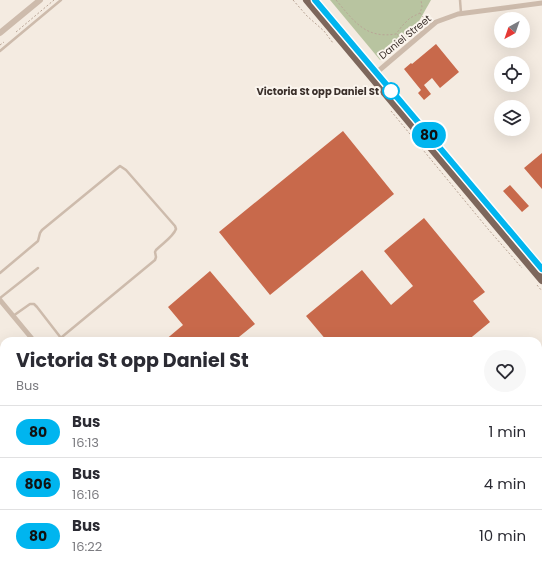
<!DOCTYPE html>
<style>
:root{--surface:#fff;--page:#f7f7f7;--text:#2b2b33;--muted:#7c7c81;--line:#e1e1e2}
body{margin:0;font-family:Poppins,sans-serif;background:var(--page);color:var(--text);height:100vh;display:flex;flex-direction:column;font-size:15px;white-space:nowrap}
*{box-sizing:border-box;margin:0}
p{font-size:13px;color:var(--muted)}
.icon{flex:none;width:22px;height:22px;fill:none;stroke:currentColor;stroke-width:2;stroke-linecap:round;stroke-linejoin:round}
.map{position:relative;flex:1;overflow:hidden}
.panel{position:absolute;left:0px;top:337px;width:542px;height:232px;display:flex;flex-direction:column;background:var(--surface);border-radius:12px 12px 0 0;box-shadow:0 4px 16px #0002}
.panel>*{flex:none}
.badge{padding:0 8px;border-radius:13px;font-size:14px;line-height:26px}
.needle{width:26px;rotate:220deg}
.controls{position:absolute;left:494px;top:12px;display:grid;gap:8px}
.controls a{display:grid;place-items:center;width:36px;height:36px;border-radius:50%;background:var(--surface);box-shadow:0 4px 16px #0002;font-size:20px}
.map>.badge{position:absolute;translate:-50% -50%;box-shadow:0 0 0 2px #fff}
.round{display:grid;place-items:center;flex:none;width:42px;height:42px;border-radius:21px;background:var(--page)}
.overview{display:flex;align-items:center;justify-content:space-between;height:68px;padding:0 16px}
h1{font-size:19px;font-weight:700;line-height:30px}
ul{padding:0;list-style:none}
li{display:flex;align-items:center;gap:12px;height:52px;padding:0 16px;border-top:1px solid var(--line)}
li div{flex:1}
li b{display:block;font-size:15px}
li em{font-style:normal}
li .badge{min-width:44px;font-weight:700;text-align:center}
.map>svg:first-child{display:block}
.green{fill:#b8c4a0}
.building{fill:#c8694b}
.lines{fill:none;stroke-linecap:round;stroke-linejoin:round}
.path{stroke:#b9a596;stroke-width:1;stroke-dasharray:2 2;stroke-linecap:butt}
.service{stroke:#cdbbac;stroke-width:2.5}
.minor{stroke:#cdbbac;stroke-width:5}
.tertiary{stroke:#cdbbac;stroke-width:6}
.primary{stroke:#7d675c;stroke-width:8}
.line-casing{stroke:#fff;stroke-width:9}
.line{stroke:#00b5ef;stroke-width:6}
.stop-dot{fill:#fff;stroke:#00b5ef;stroke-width:2}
.labels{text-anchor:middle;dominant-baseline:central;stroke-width:4;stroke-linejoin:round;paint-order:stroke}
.street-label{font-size:10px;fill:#3b302b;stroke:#fbf5ee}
.stop-label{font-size:10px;font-weight:bold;fill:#3b302b;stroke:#fbf5ee;text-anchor:end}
</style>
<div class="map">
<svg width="542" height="569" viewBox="0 0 542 569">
<rect width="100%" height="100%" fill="#f4ebe1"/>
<!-- green -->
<path class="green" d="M330 0H431L410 37 380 60Z"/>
<!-- building -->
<path class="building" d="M436 44 459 72 440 88 432 78 424 85 431 94 424 100 418 93 421 90 404 69 411 63 412 64Z
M343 131 394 194 270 295 219 232Z
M542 153V189L524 168Z
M510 185 529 206 522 212 503 191Z
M424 218 485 292 473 301 490 322 467 341H327L306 316 362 270 391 305 413 286 384 251Z
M210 271 255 324 234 341H164L183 325 168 307Z"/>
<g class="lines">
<!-- path -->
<path class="path" d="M293 0 307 16 324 31 333 43
M336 0C354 21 365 39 396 34L402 26 410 18 420 13 422 7 421 0
M420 13 427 22
M16 32 54 0
M397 34 403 43
M0 45 4 42
M391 111 488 229 522 268
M537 285 542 291"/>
<!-- service -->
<path class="service" d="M460 0 461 13
M0 51 61 0
M0 273 38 241 40 233 42 230 120 166 126 170 175 226 176 229C173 237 163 243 156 250L155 252 156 257 155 260 57 341
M0 298 38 268
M13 316 30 304H34L37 307 61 338
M0 543 4 540
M381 565 385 569
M405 565V569
M474 565 477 569"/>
<!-- minor -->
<path class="minor" d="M376 73 436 22 458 14 542 3
M0 300 34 341
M223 565 226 569
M502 565 505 569
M75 569 79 565"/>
<!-- tertiary -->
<path class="tertiary" d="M0 33 40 0
M538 529 542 525
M492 569 496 565"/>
<!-- primary -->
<path class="primary" d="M307 0 542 280
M315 0 542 269"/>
</g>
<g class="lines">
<defs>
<path id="line" d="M315 0 542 269"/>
</defs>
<!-- line casing -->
<use href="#line" class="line-casing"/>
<!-- line -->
<use href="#line" class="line"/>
</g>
<!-- markers -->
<circle class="stop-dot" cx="391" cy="91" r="8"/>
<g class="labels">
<!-- street labels -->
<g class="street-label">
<text transform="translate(405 37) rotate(-39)">Daniel Street</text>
</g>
<!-- stop labels -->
<g class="stop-label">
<text x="379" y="91">Victoria St opp Daniel St</text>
</g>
</g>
</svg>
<div class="controls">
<a><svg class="needle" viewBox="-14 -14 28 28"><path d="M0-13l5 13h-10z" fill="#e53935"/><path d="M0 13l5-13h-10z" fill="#7c7c81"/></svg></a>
<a><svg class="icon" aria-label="locate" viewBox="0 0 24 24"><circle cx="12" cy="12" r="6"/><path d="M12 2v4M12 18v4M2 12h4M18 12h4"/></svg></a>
<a><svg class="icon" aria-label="layers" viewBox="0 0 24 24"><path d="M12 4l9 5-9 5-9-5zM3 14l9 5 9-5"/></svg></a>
</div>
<b class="badge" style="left:429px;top:135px;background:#00b5ef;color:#111">80</b>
<section class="panel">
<div class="overview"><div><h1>Victoria St opp Daniel St</h1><p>Bus</p></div><a class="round"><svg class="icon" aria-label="heart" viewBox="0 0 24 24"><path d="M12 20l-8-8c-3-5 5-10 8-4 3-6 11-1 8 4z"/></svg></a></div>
<ul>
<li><span class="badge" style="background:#00b5ef;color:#111">80</span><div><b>Bus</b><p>16:13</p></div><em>1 min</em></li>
<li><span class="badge" style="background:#00b5ef;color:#111">806</span><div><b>Bus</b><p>16:16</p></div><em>4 min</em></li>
<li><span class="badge" style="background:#00b5ef;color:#111">80</span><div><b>Bus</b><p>16:22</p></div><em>10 min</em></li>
</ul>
</section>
</div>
